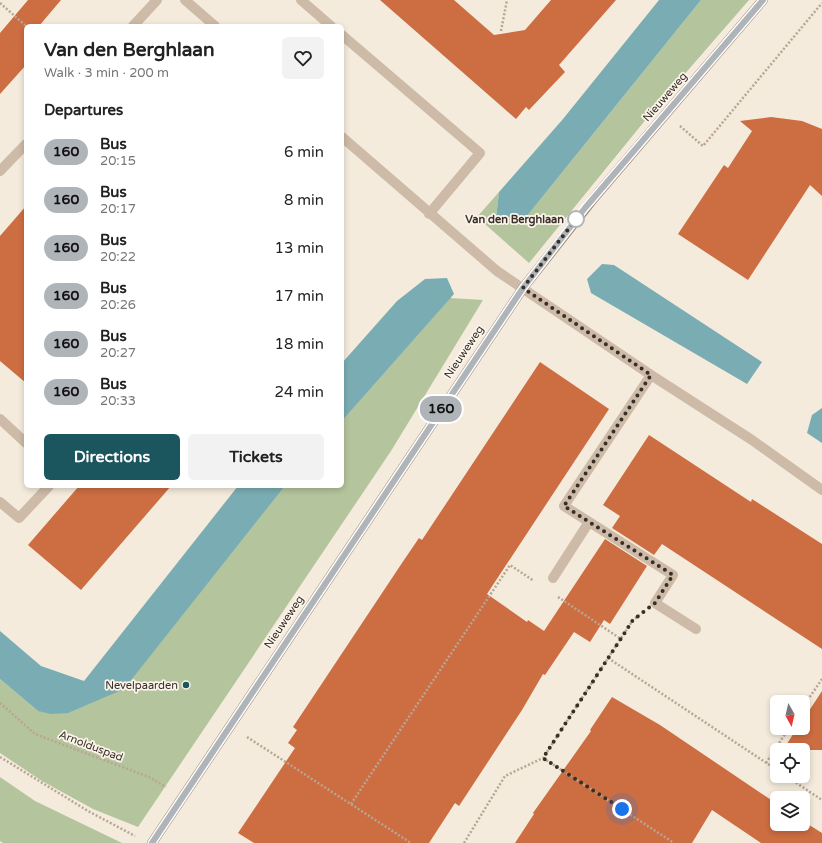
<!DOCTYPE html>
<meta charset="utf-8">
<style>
:root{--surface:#fff;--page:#f2f2f2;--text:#222;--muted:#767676;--accent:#1b555e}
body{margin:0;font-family:"Varela Round",sans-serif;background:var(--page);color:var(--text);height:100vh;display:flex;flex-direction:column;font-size:15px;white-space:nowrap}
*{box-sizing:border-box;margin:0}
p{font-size:13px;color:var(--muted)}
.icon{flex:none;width:22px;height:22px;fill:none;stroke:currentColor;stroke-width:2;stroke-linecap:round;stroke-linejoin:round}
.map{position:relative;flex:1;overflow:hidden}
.details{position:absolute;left:24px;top:24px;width:320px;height:464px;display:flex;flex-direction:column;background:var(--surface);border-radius:6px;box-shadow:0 2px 6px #0003}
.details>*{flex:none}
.badge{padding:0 8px;border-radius:13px;font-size:14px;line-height:26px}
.needle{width:26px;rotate:172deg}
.fabs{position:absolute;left:770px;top:695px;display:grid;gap:8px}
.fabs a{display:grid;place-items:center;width:40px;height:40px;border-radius:6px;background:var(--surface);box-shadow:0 2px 6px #0003;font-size:20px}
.you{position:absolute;width:20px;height:20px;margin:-10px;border:3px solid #fff;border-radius:50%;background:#1a73e8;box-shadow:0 0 0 6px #1a73e833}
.map>.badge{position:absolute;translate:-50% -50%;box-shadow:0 0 0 2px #fff}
h2{padding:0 20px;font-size:15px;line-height:36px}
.round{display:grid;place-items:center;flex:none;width:42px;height:42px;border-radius:6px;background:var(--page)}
.overview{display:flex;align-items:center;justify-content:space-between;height:68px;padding:0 20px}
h1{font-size:19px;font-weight:800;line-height:30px}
.button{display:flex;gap:8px;margin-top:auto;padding:8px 20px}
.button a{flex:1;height:46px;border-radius:6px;background:var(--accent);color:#fff;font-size:16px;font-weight:800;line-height:46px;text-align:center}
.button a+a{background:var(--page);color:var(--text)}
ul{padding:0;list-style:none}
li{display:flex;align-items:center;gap:12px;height:48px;padding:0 20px}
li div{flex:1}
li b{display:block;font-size:15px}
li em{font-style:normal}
li .badge{min-width:44px;font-weight:700;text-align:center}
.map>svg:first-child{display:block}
.green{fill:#b4c49c}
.water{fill:#7aadb3}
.building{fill:#cd6d42}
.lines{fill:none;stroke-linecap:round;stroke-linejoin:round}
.path{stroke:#b9a592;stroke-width:2.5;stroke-dasharray:2 2;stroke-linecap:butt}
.lane{stroke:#cdbba8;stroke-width:10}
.street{stroke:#cdbba8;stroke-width:10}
.secondary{stroke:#a18a79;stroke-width:10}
.line-casing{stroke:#fff;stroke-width:9}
.line{stroke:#afb4b9;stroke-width:6}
.walk{stroke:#392f29;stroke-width:4;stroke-dasharray:0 7.2}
.stop-dot{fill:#fff;stroke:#afb4b9;stroke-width:2}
.poi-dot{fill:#1b555e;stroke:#fbf4ea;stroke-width:1.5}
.labels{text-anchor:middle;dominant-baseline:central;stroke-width:3.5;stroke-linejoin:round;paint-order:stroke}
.street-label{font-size:11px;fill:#392f29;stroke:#fbf4ea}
.stop-label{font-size:11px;font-weight:bold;fill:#392f29;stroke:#fbf4ea;text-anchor:end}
.poi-label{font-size:11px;fill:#392f29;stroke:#fbf4ea;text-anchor:end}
</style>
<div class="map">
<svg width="822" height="843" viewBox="0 0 822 843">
<rect width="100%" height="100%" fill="#f4ebdd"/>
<!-- green -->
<path class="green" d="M701 0H749L656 107 529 263 477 217 499 192 496 218 527 216Z
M450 298 483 300 391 451 138 827 93 809 42 781 0 753V679L38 711 124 688 285 486H342V421Z
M0 777 35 801 122 843H3L0 841Z"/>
<!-- water -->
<path class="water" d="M659 0H701L527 216 496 218 499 192 563 119Z
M602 264 614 265 762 362 747 384 591 293 587 279Z
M447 278 454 294 342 421V363L397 301 425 279Z
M822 408V443L807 433 812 415Z
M238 486H285L124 689 68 713 51 714 38 711 0 679V631L41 666 84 681Z"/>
<!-- building -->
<path class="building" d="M28 0H61L39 26H26V65L0 94V33Z
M380 0H454L494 35 525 30 551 0H616L559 65 565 72 529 110 526 107 516 119Z
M771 117 802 121 822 129V196L810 185 748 280 678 234 724 165 728 168 752 131 740 121Z
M26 206V383L0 361V236Z
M540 362 609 409 487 594 527 622 528 620 544 631 605 539 647 566 610 624 604 620 590 642 574 632 545 675 543 674 522 710 459 806 455 803 429 843H254L238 833 295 748 288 743 297 730 293 727 402 563 419 538 422 540Z
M649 435 751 502 752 499 822 544V649L662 544 654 555 612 528 620 516 603 505Z
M79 486H171L81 590 28 545Z
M822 691V750H783L797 728H803V720Z
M612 697 660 725 777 804V824H803V821L822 833V843H761L712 810 692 843H515L534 814 533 813 591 731 590 730Z"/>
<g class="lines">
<!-- path -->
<path class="path" d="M0 3 26 26
M501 31 507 0
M680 126 703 146 822 3
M558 597 621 639
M608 658 633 620 641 614
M0 703 35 734 149 777 166 787
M803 707 822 679
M247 737 411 843
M0 757 88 811 135 836
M543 758 674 843
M766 763 789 728
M786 776 822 800
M351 804 510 565 534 581
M464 843 505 776 543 758 608 658 777 770"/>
<!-- lane -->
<path class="lane" d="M0 502 19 518 49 486"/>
<!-- street -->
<path class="street" d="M185 0 215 26
M301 0 331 26
M133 26 157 0
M342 35 480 153 429 214
M342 137 497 271 651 375 752 440 822 490
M0 171 26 144
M651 375 564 506 673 575 655 603 696 629
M0 419 26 443
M553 578 589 522"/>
<!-- secondary -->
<path class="secondary" d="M152 843 523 288 594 198 763 0"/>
</g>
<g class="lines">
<defs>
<path id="line" d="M152 843 523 288 585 208 763 0"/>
</defs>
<!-- line casing -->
<use href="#line" class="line-casing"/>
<!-- line -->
<use href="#line" class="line"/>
<!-- walk -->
<path class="walk" d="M576 219 523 288 651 375 564 506 673 575 655 603 633 620 543 758 622 809"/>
</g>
<!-- markers -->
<circle class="stop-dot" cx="576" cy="219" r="8"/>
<circle class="poi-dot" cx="186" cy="685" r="4"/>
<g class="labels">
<!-- street labels -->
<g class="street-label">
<text transform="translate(665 97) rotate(-49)">Nieuweweg</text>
<text transform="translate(464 352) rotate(-56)">Nieuweweg</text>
<text transform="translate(284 622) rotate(-56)">Nieuweweg</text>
<text transform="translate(91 746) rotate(21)">Arnolduspad</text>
</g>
<!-- stop labels -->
<g class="stop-label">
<text x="564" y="219">Van den Berghlaan</text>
</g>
<!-- poi labels -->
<g class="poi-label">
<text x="178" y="685">Nevelpaarden</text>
</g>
</g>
</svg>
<div class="fabs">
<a><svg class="needle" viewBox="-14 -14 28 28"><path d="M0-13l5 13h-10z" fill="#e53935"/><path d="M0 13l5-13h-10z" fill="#767676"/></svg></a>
<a><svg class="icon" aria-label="locate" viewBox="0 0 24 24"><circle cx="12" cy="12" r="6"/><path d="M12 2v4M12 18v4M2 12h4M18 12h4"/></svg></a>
<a><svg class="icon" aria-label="layers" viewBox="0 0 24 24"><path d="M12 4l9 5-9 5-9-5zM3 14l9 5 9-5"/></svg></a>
</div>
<div class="you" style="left:622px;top:809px"></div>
<b class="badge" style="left:441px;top:409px;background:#afb4b9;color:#111">160</b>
<section class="details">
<div class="overview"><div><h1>Van den Berghlaan</h1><p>Walk · 3 min · 200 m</p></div><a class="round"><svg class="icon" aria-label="heart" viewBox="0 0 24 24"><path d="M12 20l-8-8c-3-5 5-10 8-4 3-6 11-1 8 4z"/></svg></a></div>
<h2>Departures</h2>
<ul>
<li><span class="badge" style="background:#afb4b9;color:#111">160</span><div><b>Bus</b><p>20:15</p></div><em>6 min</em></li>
<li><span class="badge" style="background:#afb4b9;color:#111">160</span><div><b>Bus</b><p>20:17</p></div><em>8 min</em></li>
<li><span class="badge" style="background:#afb4b9;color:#111">160</span><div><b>Bus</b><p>20:22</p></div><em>13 min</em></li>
<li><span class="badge" style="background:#afb4b9;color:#111">160</span><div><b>Bus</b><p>20:26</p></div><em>17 min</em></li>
<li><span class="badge" style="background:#afb4b9;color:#111">160</span><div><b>Bus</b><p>20:27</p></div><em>18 min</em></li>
<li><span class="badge" style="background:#afb4b9;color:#111">160</span><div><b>Bus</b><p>20:33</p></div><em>24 min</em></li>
</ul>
<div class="button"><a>Directions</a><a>Tickets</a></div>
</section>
</div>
